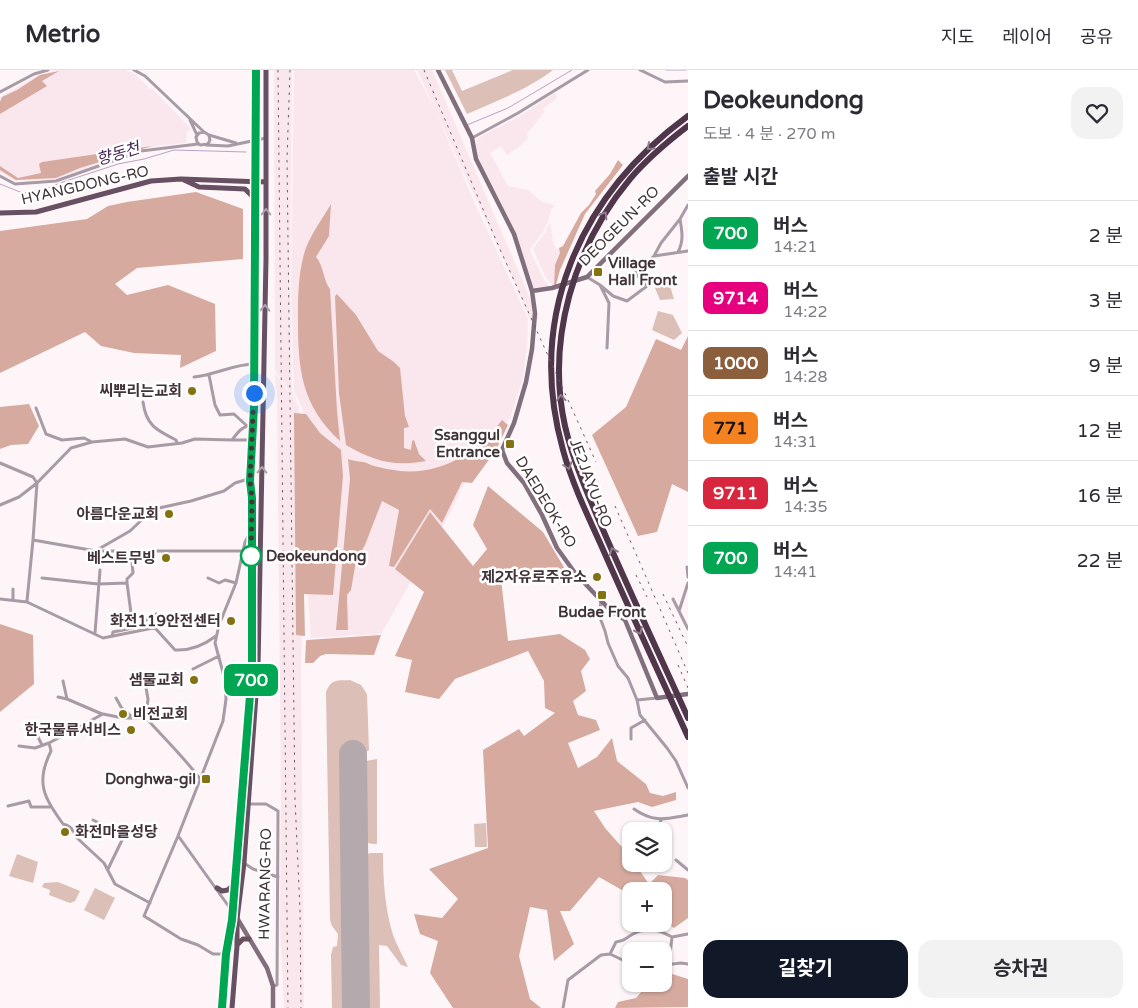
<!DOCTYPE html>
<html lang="ko">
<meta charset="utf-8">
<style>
:root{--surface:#fff;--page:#f2f2f3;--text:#2b2b33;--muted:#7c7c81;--line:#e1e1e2;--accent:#111827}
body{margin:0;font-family:"Varela Round","Noto Sans KR",sans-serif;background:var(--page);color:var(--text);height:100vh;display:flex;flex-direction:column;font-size:19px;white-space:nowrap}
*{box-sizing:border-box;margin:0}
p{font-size:16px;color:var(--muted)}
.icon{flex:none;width:28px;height:28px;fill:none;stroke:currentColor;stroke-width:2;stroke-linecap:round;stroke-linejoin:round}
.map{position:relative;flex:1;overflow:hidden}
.details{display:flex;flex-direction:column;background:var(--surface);width:450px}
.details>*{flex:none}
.badge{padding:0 10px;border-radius:8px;font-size:18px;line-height:32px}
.fabs{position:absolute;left:622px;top:752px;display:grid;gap:10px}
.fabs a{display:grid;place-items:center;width:50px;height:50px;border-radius:10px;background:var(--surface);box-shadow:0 1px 4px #0004;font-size:25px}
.you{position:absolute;width:25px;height:25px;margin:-12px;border:4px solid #fff;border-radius:50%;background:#1a73e8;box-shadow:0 0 0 8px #1a73e833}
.map>.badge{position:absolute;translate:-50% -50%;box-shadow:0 0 0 2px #fff}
h2{padding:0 15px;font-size:19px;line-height:45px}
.round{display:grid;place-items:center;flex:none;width:52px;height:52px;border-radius:15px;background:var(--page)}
.overview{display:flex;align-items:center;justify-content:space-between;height:85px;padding:0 15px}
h1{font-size:24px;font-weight:700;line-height:38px}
.primary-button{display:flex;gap:10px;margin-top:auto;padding:10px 15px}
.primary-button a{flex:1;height:58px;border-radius:15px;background:var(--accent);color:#fff;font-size:20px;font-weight:700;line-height:58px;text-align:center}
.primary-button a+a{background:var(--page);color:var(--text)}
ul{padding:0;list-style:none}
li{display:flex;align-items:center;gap:15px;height:65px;padding:0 15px;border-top:1px solid var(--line)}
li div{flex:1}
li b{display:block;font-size:19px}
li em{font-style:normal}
li .badge{min-width:55px;font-weight:700;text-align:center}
header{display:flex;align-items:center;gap:30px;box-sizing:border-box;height:70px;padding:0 25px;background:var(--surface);border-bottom:1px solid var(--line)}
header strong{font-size:24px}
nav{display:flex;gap:28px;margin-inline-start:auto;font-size:18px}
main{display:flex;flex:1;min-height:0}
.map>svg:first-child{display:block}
.built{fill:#fae7ed}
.green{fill:#dcbfb7}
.forest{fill:#d6aa9f}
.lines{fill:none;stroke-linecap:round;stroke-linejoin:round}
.stream{stroke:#b9a3c5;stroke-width:1}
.runway{stroke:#b4aaae;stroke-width:28}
.street{stroke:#a89ba5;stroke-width:3}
.secondary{stroke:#826f7d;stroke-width:4.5}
.primary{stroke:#665061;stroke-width:5}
.highway{stroke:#4f364a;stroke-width:6}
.rail{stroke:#6c5e63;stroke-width:1;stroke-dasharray:2.5 5;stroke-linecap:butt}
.oneway{stroke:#8d7c89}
.oneway2{stroke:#ab9fa8}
.line-casing{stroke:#fff;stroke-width:11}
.line{stroke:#00a651;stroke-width:8}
.walk{stroke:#423338;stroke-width:5;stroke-dasharray:0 9}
.poi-dot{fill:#847112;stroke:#fff;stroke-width:2}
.stop-dot{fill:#fff;stroke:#00a651;stroke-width:2.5}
.labels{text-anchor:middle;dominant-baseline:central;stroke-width:5;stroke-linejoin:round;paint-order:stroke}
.street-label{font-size:15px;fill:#423338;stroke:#fff}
.poi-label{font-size:15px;font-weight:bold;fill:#423338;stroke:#fff;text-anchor:end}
.stop-label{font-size:15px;font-weight:bold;fill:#423338;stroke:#fff;text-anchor:start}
.water-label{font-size:16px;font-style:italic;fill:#472956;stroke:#fff}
</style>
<header>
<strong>Metrio</strong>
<nav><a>지도</a><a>레이어</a><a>공유</a></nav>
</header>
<main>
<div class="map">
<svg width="688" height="938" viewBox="0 0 688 938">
<rect width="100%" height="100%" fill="#fdf5f8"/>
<!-- built -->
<path class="built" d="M58 0H125L135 4 150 19 152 18 192 60 187 61 186 73 157 76 130 82 127 85 79 100 56 109 15 111 0 102V27L38 5Z
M274 0H292L290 216 292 320 298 334 275 300Z
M294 0H414L433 35 417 0H432L539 249 531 252 512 207 436 42 475 134 528 249 527 277 523 308 510 348 462 417 452 440 381 564 311 568 308 528 303 340 294 321 293 297 291 208Z
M555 23 557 28 543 39 545 41 527 64 528 68 520 76 507 85 501 76 490 83 508 116 528 120 542 132 555 135 551 140 548 151 543 162 530 179 531 183 543 208 549 216 533 218 516 164 478 88 476 69 520 46Z
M550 152 553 171 556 179 559 178 560 183 555 195 554 215H552L545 206 533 179 545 163Z
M275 303 299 337 303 512 301 601 304 938H284L280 856 281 727 277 329Z"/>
<!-- green -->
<path class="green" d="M445 0H452L462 21 513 0H553C527 20 496 31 467 44Z
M658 206 668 210 674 229 660 230 655 218Z
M658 241 673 245 682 263 674 270 652 260Z
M350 610 361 615 367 624 369 680 365 683 347 682 351 938H332L331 885 333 877 337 876 338 864 332 856 330 850 326 622C332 608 337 611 350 610Z
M377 689V774C369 774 363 773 360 765V698L366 691Z
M486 753 487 777H475L474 754Z
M370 783H383C383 810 385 839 393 865 397 876 403 886 408 897L401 895 387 876 379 875 380 938H362L361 792 364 786Z
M17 784 38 792 33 813 9 806Z
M58 812 80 821 75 831 70 833 49 825 50 820 42 817 44 813Z
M95 818 115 828 104 850 84 840Z"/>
<!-- forest -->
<path class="forest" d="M59 1 42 11 47 16 0 44V32L2 27 17 20 40 5Z
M152 76 80 98 56 108 16 110 0 100V96L18 108 41 103 39 94 42 92Z
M618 90 623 95 585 144 560 200 556 215H554L555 195 560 183 559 178 563 176 581 143 589 135 596 124 595 121 610 104Z
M196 122 243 139V189L137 198 115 214 127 225 168 215 215 234 216 281 180 298 181 285 134 283 101 276 85 262 0 303V161L87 149 108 136 127 132Z
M331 134 329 166 316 187C324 196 323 210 330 219L337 341 340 371C301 335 298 299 298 249 298 227 298 206 304 184 308 168 323 148 331 134Z
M337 224 356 245 378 281 394 292 400 298 405 346 409 357 404 358V378L411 380 412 371 414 370 419 384 426 391C393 397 374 391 346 375L339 323 335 226Z
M688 266V422L672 414 657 462 638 466 592 365 626 337 656 269 681 280Z
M29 334 39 356 28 374 11 375 0 379V337Z
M294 343 306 344 320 363 341 380 343 406 333 525 304 524 305 566 296 565Z
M502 350 508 355 496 380 472 413 462 412 442 453 430 439 394 497 389 496 399 440 382 431 365 475 356 491 351 520 347 525 348 560H336L350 409 348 389C354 391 357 391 363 392 366 392 370 395 374 396 382 398 392 400 400 401 442 405 478 382 502 350Z
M488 416 543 462 565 499 501 509 508 571 560 564 585 580 590 589 581 601 586 621 573 631 578 645 596 650 600 660 568 673 578 698 597 687 612 668 617 691 646 714 650 723 663 726 676 722V730L652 737 638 732 594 741 605 758 629 785 631 794H635L649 814 658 805 685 808 688 810V848L674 858 664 852V821H631V827L629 824 599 807 570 841H560L574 874 554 891 547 840 530 837 519 886 530 929 541 938H453L430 903 438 871 420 864 414 844 442 848 458 829 429 799 488 778 483 680 519 659 524 666 555 643 545 638 544 611 528 581 455 609 439 629 405 622 412 590 395 586 424 522 395 499 430 442 473 496 487 479 473 455Z
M0 554 33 565 34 614 0 642Z
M381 565 374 585 326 584 320 586 313 593H305L306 571 307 570Z
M669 903 688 909V937L615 938 618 932 636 928 648 914H664V905Z"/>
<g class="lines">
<!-- stream -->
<path class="stream" d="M666 0H686
M467 55 508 38 572 0
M0 114 20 122 34 124 60 113 118 94 144 89 174 80 246 82"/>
<!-- runway -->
<path class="runway" d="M353 684 356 938"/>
<!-- street -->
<path class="street" d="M134 0 145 6 204 62 209 65 236 73
M640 0 665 12 688 11
M0 22 34 4 48 0
M190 50 197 65
M204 62 199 63 196 67 197 72 200 75 208 74 210 70 209 66
M472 68 518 43 588 0
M206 75 228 76 266 68
M0 106 15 114 56 111 141 81 198 74
M678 182C684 171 682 161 680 149
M654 186 688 181
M587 207 600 215 609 233 607 278
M600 215 613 226 627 231 647 216 635 203 654 186 661 173 680 149 688 135
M209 305 215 335 220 345 234 344 247 356
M194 307C215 305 234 294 254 294
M143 332C146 355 156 360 176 370L177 373
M36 338 46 364 62 370 84 368 92 372
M233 370H252
M0 393 33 407 37 413 33 470 96 481H243
M0 435 19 427 37 413 71 378 92 372 125 369 148 377 182 373 195 369 232 370C238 362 242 356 253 355
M97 480 130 461 150 442 159 438 191 431 224 421 235 413 245 410 250 411
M687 497 688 507
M42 508 98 514 127 513
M208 508 219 513 225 510 236 513
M0 529 27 532 103 568 153 558 156 559 175 580C191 581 204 575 216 566
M13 529V519
M673 529 688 559
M27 531 33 470
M601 531 599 545 605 561 608 573 618 596 628 608 637 630 640 645 667 678 676 691 688 718
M679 541 688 513
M133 558C142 555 147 547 156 544
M95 563 100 500
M112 566 113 562 133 558 127 513V509L133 503 131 481
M193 599 219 586
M63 611 67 629 102 644
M145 612 148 629 146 648
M58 627 67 629
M116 628 121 637 131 646V648
M637 630 657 628
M37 665 42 675
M631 669V658L645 650
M19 676 35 678 49 673
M248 734H266L278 741 277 915 273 916
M8 736 29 731 31 737H50
M634 739C654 753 665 749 688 745
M93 750 124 766 108 799
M658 761 661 750
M179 767 232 841
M676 790 688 800
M244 793 253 799 278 807
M150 833 115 814 104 793 76 767C74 761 70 755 63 754 44 727 35 713 51 681L49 673 103 644 123 648H146C164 668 184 687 200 709
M672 867 688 864
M226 884H213L198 875 181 869 144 846 178 766 223 651 226 629 225 610 215 573 219 555 236 513 245 472 251 461
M610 884 616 872C626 871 625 868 633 864 649 856 657 859 672 867
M610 884 631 894
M669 894 672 867
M664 895 681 893 688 894
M563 938 568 910 601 885 610 884"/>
<!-- secondary -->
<path class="secondary" d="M438 0 472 68 476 89 514 164 532 221 535 243 532 279 526 312 514 353 502 380 507 393 524 413 542 445 557 478 575 503 610 540 625 550 657 628 688 624
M532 221 552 218 587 207 688 106
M237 848 267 898 273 916V938"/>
<!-- primary -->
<path class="primary" d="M184 110 199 117 245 119 255 129
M0 143 36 142 151 111 181 109 266 112
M217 818 222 821 228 820 234 814
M237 875 243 869H249
M222 938 226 884 232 850 252 600V428L250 411 254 337 256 0
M232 938 237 876V849L244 793 258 597 266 189V0"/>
<!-- highway -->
<path class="highway" d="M688 46C579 126 526 247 563 380 572 413 587 444 601 475 629 539 659 603 688 667
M688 56C667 72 647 89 630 109 574 176 546 270 565 356 574 395 591 432 607 469 633 529 661 588 688 648"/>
<!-- rail -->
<path class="rail" d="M278 0 288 938
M290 0 287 89 295 729 300 840 301 938
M424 0 499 177 596 392
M615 436 688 603
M636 505 647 527
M663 524 688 577
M678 595 688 618"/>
</g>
<!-- one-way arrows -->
<defs><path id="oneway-chevron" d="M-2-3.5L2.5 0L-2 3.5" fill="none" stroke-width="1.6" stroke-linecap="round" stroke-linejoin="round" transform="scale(1.25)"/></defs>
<g class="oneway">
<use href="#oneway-chevron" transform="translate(650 77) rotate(138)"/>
<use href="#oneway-chevron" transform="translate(604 145) rotate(-58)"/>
<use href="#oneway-chevron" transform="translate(561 328) rotate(-94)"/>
<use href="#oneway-chevron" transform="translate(568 396) rotate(72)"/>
<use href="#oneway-chevron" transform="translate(613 481) rotate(-113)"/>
<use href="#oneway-chevron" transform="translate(639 561) rotate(65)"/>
</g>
<g class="oneway2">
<use href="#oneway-chevron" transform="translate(266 142) rotate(-90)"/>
<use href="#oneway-chevron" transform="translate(265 238) rotate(-89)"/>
<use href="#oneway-chevron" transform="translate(262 400) rotate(-89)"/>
</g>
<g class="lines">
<defs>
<path id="line" d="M222 938 226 884 232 850 252 600V428L250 411 254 337 256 0"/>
</defs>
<!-- line casing -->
<use href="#line" class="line-casing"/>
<!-- line -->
<use href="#line" class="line"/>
<!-- walk -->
<path class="walk" d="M251 486 252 428 250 411 254 323"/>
</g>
<!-- markers -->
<g class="poi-dot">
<rect x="593" y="197" width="10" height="10" rx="2.5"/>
<circle cx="192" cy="321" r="5"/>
<rect x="505" y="369" width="10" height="10" rx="2.5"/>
<circle cx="169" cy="444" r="5"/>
<circle cx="166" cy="488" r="5"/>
<circle cx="597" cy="507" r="5"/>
<rect x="597" y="520" width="10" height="10" rx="2.5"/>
<circle cx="231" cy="551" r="5"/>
<circle cx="194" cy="610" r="5"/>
<circle cx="123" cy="644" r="5"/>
<circle cx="131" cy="660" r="5"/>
<rect x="201" y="704" width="10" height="10" rx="2.5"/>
<circle cx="65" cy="762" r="5"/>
</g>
<circle class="stop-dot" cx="251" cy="486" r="10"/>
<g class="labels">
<!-- street labels -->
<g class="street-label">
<text transform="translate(85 115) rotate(-13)">HYANGDONG-RO</text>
<text transform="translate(619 156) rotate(-45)">DEOGEUN-RO</text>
<text transform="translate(591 413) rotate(69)">JE2JAYU-RO</text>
<text transform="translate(546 432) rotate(59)">DAEDEOK-RO</text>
<text transform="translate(265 814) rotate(-89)">HWARANG-RO</text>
</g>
<!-- poi labels -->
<g class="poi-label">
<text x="608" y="193" text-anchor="start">Village<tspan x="608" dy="17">Hall Front</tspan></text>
<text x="182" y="321">씨뿌리는교회</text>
<text x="500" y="365">Ssanggul<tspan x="500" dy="17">Entrance</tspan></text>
<text x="159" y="444">아름다운교회</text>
<text x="156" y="488">베스트무빙</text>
<text x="587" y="507">제2자유로주유소</text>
<text x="602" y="542" text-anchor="middle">Budae Front</text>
<text x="221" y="551">화전119안전센터</text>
<text x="184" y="610">샘물교회</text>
<text x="133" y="644" text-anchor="start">비전교회</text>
<text x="121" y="660">한국물류서비스</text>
<text x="196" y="709">Donghwa-gil</text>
<text x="75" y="762" text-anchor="start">화전마을성당</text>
</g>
<!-- stop labels -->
<g class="stop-label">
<text x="266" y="486">Deokeundong</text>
</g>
<!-- water labels -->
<g class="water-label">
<text transform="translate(118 84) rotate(-17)">향동천</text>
</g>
</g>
</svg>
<div class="fabs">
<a><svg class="icon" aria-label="layers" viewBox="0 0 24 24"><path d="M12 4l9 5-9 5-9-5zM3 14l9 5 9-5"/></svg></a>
<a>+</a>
<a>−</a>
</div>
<div class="you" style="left:254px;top:323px"></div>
<b class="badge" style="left:251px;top:610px;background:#00a651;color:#fff">700</b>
</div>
<section class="details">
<div class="overview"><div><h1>Deokeundong</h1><p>도보 · 4 분 · 270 m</p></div><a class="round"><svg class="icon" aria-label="heart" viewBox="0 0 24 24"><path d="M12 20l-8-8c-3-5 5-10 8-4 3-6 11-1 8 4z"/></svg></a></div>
<h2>출발 시간</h2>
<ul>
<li><span class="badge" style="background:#00a651;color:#fff">700</span><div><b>버스</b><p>14:21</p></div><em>2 분</em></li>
<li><span class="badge" style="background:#e6007e;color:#fff">9714</span><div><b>버스</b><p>14:22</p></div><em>3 분</em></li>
<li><span class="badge" style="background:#8b5e3c;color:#fff">1000</span><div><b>버스</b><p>14:28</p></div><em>9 분</em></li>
<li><span class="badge" style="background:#f58220;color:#111">771</span><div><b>버스</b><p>14:31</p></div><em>12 분</em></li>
<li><span class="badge" style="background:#d7263d;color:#fff">9711</span><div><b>버스</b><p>14:35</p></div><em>16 분</em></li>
<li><span class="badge" style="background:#00a651;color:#fff">700</span><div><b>버스</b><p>14:41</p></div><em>22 분</em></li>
</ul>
<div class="primary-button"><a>길찾기</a><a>승차권</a></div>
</section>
</main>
